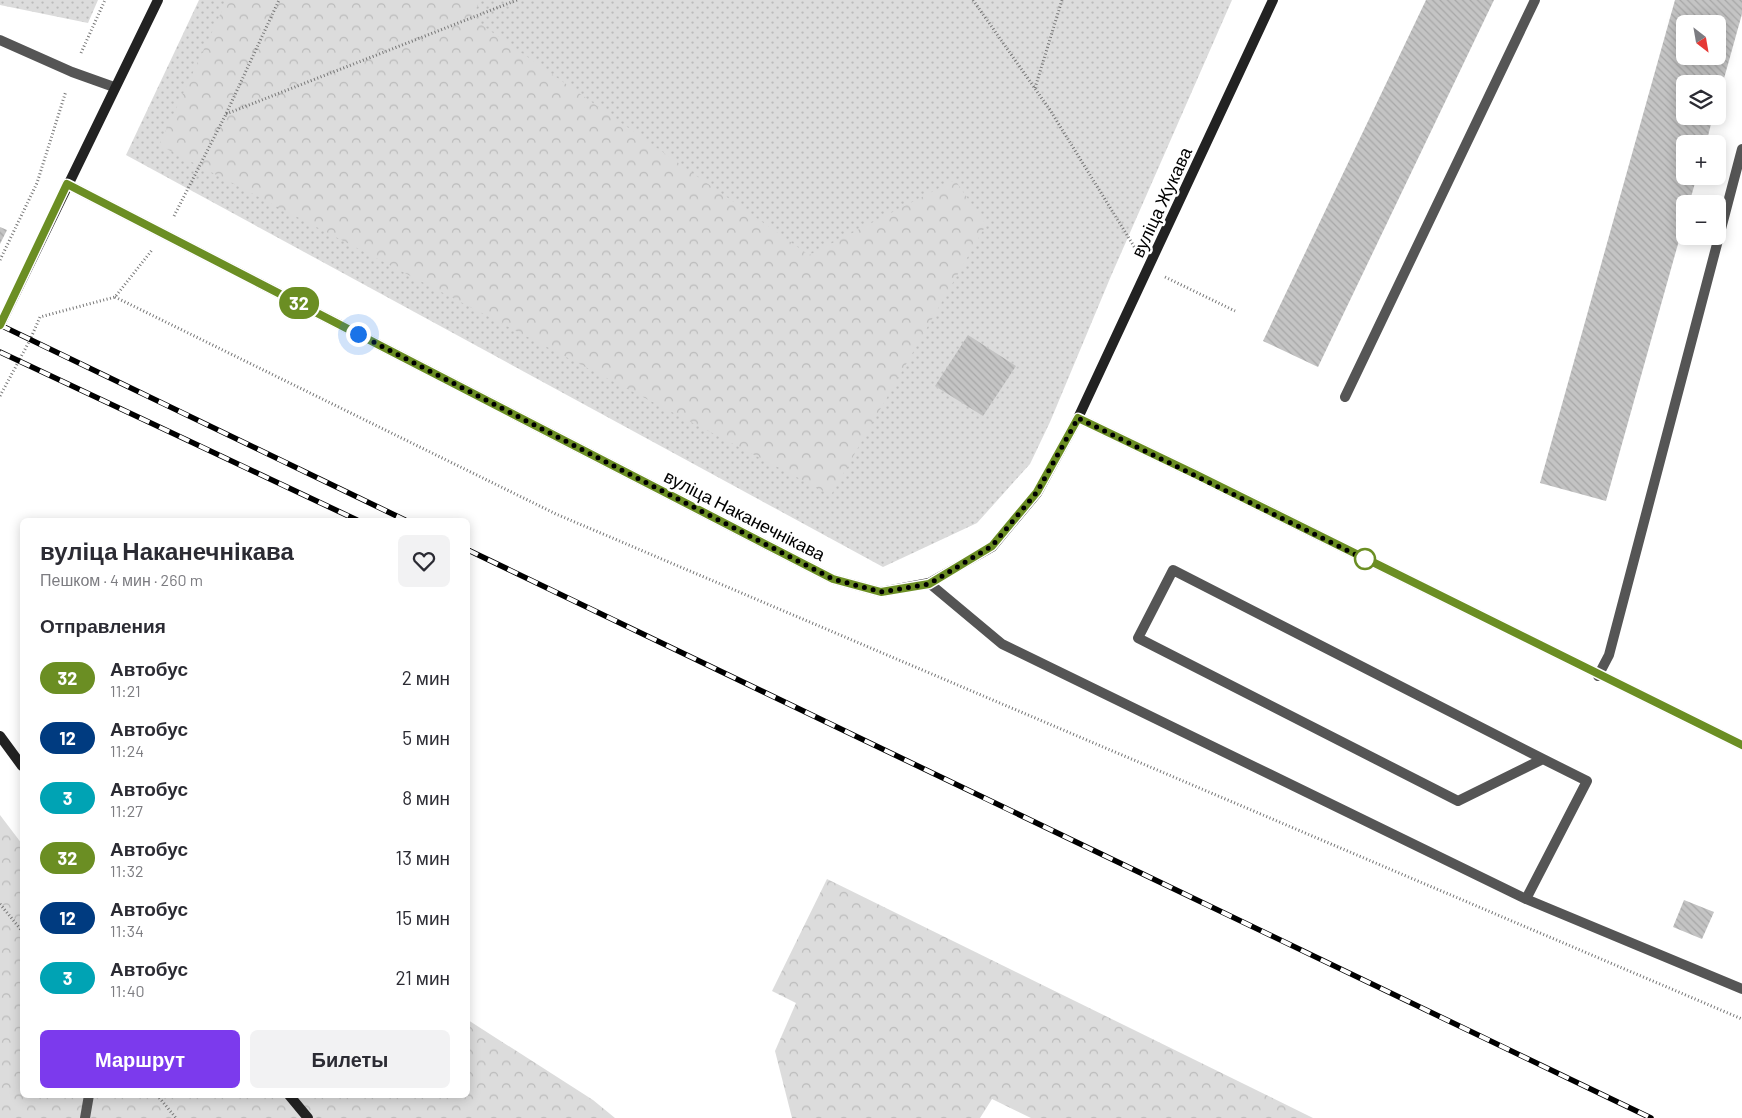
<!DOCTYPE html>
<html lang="ru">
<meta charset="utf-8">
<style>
:root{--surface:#fff;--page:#f2f2f3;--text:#2b2b33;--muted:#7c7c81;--accent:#7c3aed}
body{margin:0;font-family:Barlow,sans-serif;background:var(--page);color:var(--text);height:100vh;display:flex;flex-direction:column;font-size:19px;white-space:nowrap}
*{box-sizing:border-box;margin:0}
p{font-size:16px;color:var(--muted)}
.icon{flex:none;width:28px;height:28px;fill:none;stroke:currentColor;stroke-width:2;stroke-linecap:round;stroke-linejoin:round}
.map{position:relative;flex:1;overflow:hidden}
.drawer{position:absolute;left:20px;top:518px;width:450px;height:580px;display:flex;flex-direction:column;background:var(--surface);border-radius:8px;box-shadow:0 2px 12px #0003}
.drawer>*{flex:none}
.badge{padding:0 10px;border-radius:16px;font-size:18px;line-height:32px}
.needle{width:32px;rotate:149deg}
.tools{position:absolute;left:1676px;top:15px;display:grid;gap:10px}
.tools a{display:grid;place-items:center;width:50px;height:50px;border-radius:8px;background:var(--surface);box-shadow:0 2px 12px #0003;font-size:25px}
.you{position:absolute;width:25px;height:25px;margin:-12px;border:4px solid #fff;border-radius:50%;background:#1a73e8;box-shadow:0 0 0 8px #1a73e833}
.map>.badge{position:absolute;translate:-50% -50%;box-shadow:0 0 0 2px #fff}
h2{padding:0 20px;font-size:19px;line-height:45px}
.round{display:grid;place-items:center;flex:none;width:52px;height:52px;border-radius:8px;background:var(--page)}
.overview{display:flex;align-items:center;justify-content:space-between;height:85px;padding:0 20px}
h1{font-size:24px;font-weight:700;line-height:38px}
.primary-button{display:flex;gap:10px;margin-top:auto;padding:10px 20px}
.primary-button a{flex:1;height:58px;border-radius:8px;background:var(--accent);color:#fff;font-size:20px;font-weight:700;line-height:58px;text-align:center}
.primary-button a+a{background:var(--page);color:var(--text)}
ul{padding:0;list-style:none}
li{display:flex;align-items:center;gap:15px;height:60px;padding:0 20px}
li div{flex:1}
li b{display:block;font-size:19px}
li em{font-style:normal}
li .badge{min-width:55px;font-weight:700;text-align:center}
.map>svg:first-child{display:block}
.green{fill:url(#green-dots)}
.forest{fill:url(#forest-crowns)}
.building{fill:url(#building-back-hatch);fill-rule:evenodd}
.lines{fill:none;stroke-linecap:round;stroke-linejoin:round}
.path{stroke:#777;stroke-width:3;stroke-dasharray:1 2.5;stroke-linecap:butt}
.lane{stroke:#555;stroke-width:10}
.street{stroke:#555;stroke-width:10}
.secondary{stroke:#222;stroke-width:10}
.rail-casing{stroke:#000;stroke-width:5.5}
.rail{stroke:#fff;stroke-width:4;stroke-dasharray:11;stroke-linecap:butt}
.line-casing{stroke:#fff;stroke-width:11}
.line{stroke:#6b8e23;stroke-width:8}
.walk{stroke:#000;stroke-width:5;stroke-dasharray:0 9}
.stop-dot{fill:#fff;stroke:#6b8e23;stroke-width:2.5}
.labels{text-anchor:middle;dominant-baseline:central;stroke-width:5;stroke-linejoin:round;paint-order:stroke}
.street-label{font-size:18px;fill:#000;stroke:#fff}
</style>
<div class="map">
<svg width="1742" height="1118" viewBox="0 0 1742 1118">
<defs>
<pattern id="green-dots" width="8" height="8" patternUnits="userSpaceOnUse" patternTransform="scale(1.25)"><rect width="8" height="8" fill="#dcdcdc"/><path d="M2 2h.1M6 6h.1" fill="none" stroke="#bbb" stroke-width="1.8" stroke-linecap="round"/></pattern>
<pattern id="forest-crowns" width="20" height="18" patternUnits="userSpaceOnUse" patternTransform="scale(1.25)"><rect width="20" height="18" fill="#dcdcdc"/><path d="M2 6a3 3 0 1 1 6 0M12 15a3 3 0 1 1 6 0" fill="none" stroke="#bbb"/></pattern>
<pattern id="building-back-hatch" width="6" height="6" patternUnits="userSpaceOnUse" patternTransform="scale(1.25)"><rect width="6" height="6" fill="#c4c4c4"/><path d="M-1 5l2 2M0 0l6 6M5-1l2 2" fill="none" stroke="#a7a7a7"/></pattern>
</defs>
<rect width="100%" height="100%" fill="#fff"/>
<!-- green -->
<path class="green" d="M0 0H98L88 23 0 5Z
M199 0H1232L1111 276 1050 422 1030 464 977 523 883 567 126 155Z"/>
<!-- forest -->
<path class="forest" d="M227 0H480L472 18 809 255 955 180 986 225 831 495 159 145Z
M0 815 22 844V1095H468V1020L593 1100 615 1118H0Z
M827 879 1313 1118H1031L992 1099 980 1118H792L775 1051 796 1003 772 991Z"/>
<!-- building -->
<path class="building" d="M1426 0H1494L1318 367 1263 341Z
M1675 0H1742V14L1718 100V84H1685V116H1713L1706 144H1685V176H1697L1689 204H1685V219L1606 501 1540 483ZM1685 24H1718V56H1685Z
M0 227 7 230 0 244Z
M968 335 1016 366 983 416 935 386Z
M1684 900 1714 912 1702 939 1673 927Z"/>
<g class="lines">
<!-- path -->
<path class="path" d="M973 0 1050 110 1135 248
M81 53 105 0
M1035 88 1062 0
M226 114 517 0
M174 216 226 114 279 0
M0 260 37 183 66 91
M1165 277 1235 311
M115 297 556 514 1742 1019
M0 396 30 340 40 317 115 297 152 250
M0 904 22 931
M157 1095 176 1118"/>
<!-- lane -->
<path class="lane" d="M1345 397 1535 0
M929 583 1002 644 1526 899 1742 989
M1598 676 1609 655 1742 149
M1526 899 1587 781 1543 759 1173 570 1138 638 1458 801 1543 759"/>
<!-- street -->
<path class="street" d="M0 40 72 72 114 87
M85 1118 89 1095"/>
<!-- secondary -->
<path class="secondary" d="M67 184 833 579 881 592 929 583 992 547 1037 493 1078 418 1273 0
M0 325 158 0
M1078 418 1197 475 1742 745
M0 736 22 766
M289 1095 308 1118"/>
<defs>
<path id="rail" d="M0 325 405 520
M0 352 357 520
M468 550 1651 1118"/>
</defs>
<!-- rail casing -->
<use href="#rail" class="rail-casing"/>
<!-- rail -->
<use href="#rail" class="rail"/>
</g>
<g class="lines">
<defs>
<path id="line" d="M0 325 67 184 833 579 881 592 929 584 992 546 1037 492 1078 418 1197 475 1742 745"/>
</defs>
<!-- line casing -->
<use href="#line" class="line-casing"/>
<!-- line -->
<use href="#line" class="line"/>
<!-- walk -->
<path class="walk" d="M358 334 833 579 881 592 929 584 992 546 1037 492 1078 418 1371 562 1365 559"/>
</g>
<!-- markers -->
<circle class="stop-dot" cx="1365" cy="559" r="10"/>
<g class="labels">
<!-- street labels -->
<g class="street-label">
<text transform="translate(1161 202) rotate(-65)">вуліца Жукава</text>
<text transform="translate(745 515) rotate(27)">вуліца Наканечнікава</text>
</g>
</g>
</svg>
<div class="tools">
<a><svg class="needle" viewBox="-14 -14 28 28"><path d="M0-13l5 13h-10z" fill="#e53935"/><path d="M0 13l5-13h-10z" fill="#7c7c81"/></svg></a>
<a><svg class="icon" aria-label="layers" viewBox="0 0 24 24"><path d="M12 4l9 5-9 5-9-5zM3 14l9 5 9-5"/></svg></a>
<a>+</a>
<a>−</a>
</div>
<div class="you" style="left:358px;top:334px"></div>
<b class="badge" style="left:299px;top:303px;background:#6b8e23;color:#fff">32</b>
<section class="drawer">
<div class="overview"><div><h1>вуліца Наканечнікава</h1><p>Пешком · 4 мин · 260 m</p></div><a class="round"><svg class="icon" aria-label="heart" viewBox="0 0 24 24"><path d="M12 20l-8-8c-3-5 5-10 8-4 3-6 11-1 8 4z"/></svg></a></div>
<h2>Отправления</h2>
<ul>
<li><span class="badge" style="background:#6b8e23;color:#fff">32</span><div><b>Автобус</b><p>11:21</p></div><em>2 мин</em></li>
<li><span class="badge" style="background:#003b80;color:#fff">12</span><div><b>Автобус</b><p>11:24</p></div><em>5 мин</em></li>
<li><span class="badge" style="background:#00a3b4;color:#fff">3</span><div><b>Автобус</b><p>11:27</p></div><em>8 мин</em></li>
<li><span class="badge" style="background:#6b8e23;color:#fff">32</span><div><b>Автобус</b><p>11:32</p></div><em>13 мин</em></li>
<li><span class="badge" style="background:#003b80;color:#fff">12</span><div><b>Автобус</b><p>11:34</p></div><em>15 мин</em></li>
<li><span class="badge" style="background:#00a3b4;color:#fff">3</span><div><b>Автобус</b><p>11:40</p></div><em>21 мин</em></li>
</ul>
<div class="primary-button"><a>Маршрут</a><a>Билеты</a></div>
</section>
</div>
